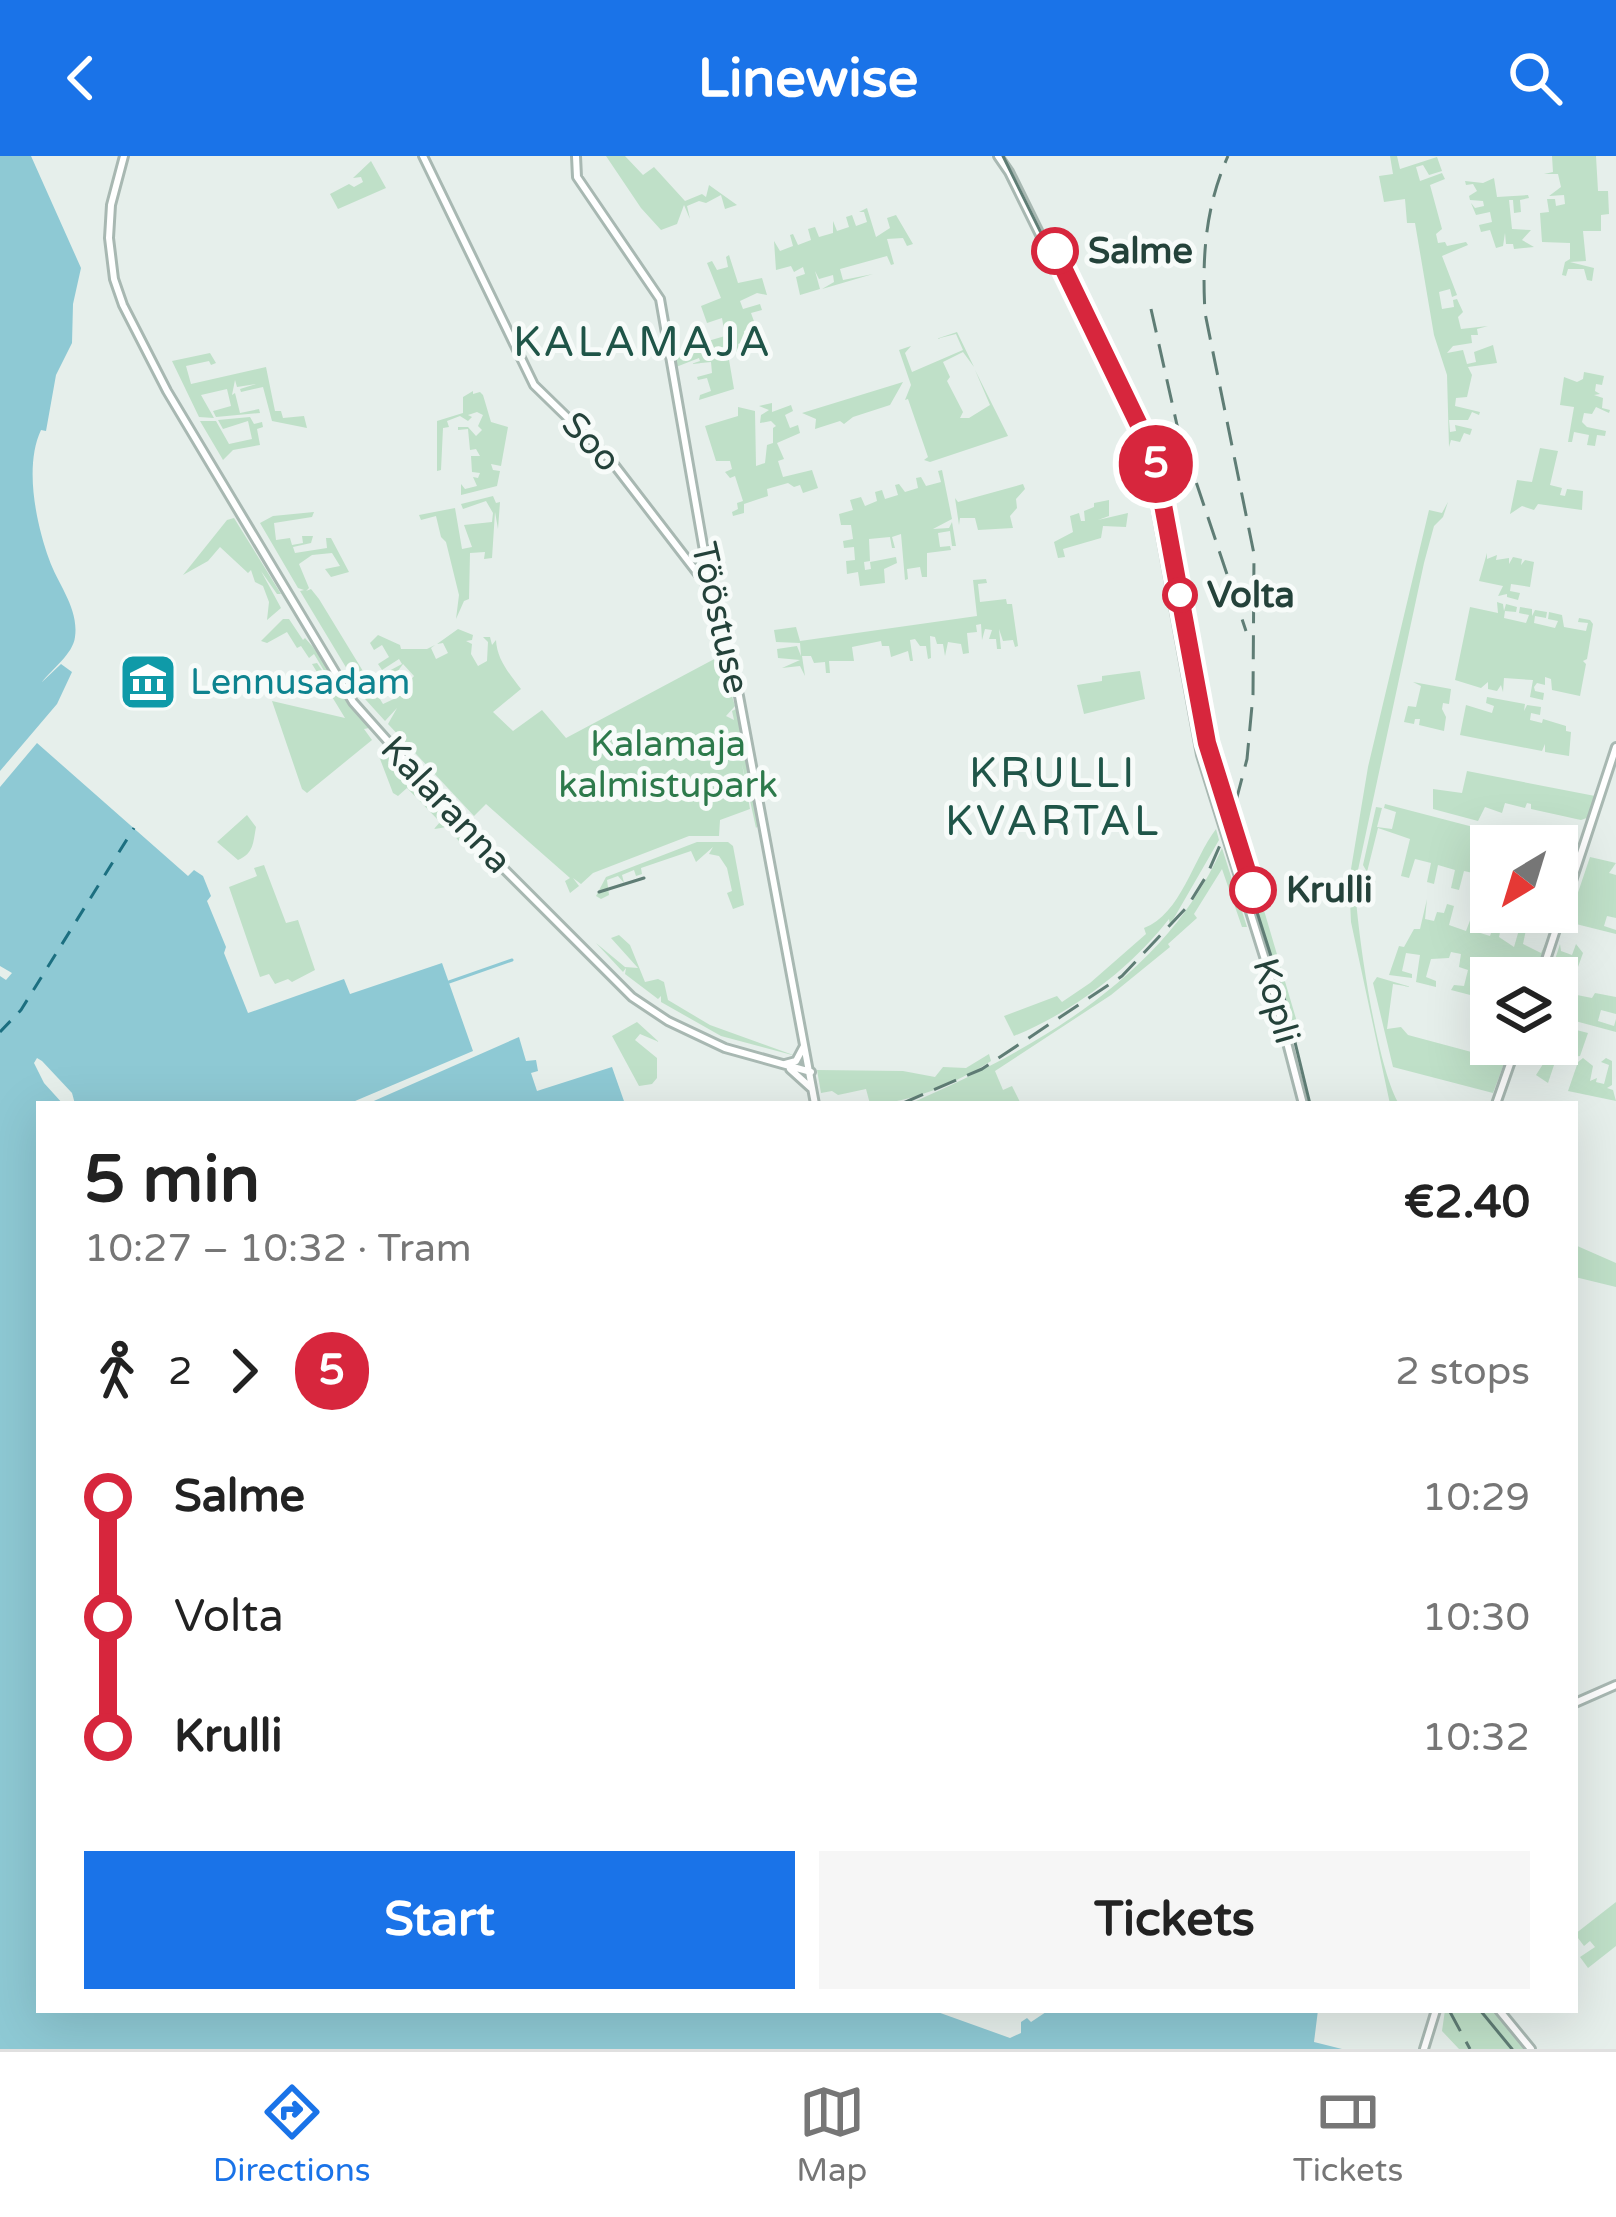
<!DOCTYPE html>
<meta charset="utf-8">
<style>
:root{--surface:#fff;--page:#f6f6f6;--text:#222;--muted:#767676;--line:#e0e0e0;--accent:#1a73e8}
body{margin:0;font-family:"Varela Round",sans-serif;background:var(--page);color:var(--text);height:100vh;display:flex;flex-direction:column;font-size:45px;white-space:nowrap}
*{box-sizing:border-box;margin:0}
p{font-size:39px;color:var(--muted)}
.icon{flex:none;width:66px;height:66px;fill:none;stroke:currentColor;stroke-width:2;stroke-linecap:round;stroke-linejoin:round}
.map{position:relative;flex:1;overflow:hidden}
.panel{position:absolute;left:36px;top:945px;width:1542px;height:912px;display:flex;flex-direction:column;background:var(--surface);border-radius:0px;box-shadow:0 12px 48px #0002}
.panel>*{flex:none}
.badge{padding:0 24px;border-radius:39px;font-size:42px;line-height:78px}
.needle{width:78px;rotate:218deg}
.fabs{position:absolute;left:1470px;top:669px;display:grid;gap:24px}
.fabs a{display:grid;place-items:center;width:108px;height:108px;border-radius:0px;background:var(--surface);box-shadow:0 12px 48px #0002;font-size:60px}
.map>.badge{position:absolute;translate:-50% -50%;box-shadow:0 0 0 6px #fff}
.legs{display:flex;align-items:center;gap:18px;height:132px;padding:0 48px;font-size:39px}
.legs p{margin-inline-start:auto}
.headline{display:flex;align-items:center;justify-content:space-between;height:204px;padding:0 48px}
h1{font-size:66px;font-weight:800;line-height:90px}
.primary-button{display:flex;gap:24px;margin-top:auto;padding:24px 48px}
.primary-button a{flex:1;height:138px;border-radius:0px;background:var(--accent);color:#fff;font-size:48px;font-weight:800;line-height:138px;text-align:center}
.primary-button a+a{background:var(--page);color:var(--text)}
ul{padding:0 48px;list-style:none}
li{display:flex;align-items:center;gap:42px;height:120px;font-size:45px}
li i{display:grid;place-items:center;width:18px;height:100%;margin:0 15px;background:currentColor}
li i::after{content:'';width:30px;height:30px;margin:-15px;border:9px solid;border-radius:50%;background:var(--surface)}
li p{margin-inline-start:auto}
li:first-child i{background:linear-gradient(#0000 50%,currentColor 0)}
li:last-child i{background:linear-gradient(currentColor 50%,#0000 0)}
header{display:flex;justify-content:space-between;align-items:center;height:156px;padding:0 48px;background:var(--accent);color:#fff;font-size:54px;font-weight:800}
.dock{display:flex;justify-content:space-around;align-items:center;height:168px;border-top:3px solid var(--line);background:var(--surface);font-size:33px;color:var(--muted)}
.dock a{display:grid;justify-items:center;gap:6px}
.dock .current{color:var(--accent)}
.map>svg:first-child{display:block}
.green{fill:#bfe0c8}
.water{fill:#8ec9d4}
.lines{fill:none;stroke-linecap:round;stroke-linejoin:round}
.stream{stroke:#8ec9d4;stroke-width:3}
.ferry{stroke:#1c6f80;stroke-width:3;stroke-dasharray:15 12;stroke-linecap:butt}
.tertiary-casing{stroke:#a8b8b2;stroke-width:12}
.tertiary{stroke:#fff;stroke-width:6}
.tram{stroke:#5f7d75;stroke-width:3}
.rail{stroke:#5f7d75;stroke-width:3;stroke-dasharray:24 12;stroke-linecap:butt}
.line-1-casing{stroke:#fff;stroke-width:27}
.line-1{stroke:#d7263d;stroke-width:18}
.stop-1-dot{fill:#fff;stroke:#d7263d;stroke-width:6}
.labels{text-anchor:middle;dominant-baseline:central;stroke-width:10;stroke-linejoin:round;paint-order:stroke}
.stop-label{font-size:36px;font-weight:bold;fill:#24423a;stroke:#f7fbf9;text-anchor:start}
.street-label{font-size:36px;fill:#24423a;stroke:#f7fbf9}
.culture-label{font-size:36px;fill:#0d838f;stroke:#f7fbf9;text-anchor:start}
.park-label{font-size:36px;fill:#2d7a4b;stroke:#f7fbf9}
.quarter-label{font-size:42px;letter-spacing:3px;fill:#1f5548;stroke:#f7fbf9}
</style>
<header><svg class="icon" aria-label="back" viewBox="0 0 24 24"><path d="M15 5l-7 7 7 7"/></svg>Linewise<svg class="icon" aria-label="search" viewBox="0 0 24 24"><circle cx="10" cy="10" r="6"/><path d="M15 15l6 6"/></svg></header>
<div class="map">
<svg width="1616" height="1893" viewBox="0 0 1616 1893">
<rect width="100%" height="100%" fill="#e6efeb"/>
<!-- green -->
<path class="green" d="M606 0H625L643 19 654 11 685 45 702 38 706 41 709 29 737 49 725 53 721 39 706 47 699 45 687 50 690 63 684 49 677 68 661 74 641 52Z
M1390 0H1397L1400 13 1437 1 1442 15 1429 19 1423 9 1416 11 1420 25 1442 17 1445 23 1430 29 1442 73 1436 78 1438 87 1445 86 1447 90 1466 86 1468 89 1442 100 1457 139 1452 141 1450 133 1439 136 1442 153 1454 151 1453 144 1457 143 1463 156 1458 161 1461 173 1488 170 1477 173 1478 179H1471L1472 187 1453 190 1447 197 1463 194 1467 208 1476 206 1474 196 1493 189 1497 207 1468 211 1472 219 1467 241 1456 242 1455 250 1480 256 1479 259 1472 256 1468 264H1449L1450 276 1456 275 1455 269 1472 273 1470 279 1464 277 1460 286 1451 284 1449 291 1447 219 1434 179 1415 67H1407L1405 43 1384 46 1379 20 1393 18Z
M1552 0H1596L1598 35H1608L1609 58 1601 59V75H1583L1586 105 1570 106 1594 112 1592 125 1587 124 1584 113H1568L1566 120 1562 119 1565 106 1570 103V87L1542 86 1540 57 1549 56 1547 43H1555L1556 50 1565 48 1564 39 1549 40 1561 31 1558 18H1544L1553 16Z
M371 5 386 32 338 53 330 38 349 28 354 31 363 26 361 21 353 22Z
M1494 22 1497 41 1528 39 1529 42 1520 44 1521 56 1514 57 1513 44H1509L1512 73 1531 74 1522 84 1534 91 1514 93 1513 88H1506L1505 77 1503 90 1496 92 1490 74 1481 76 1479 69 1492 66 1490 56 1476 59 1471 47 1475 52 1484 50 1483 45 1470 44 1469 40 1477 35 1473 28 1466 29 1465 25 1483 27Z
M867 52 876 81 890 72 887 62 896 59 913 88 907 90 903 82 887 83 894 108 891 109 887 100 840 113 843 124 873 118 822 133 834 126 833 119 819 123 815 115 820 133 800 139 796 121 805 118 803 111 794 116 791 110 776 114 774 85 780 95 793 90 790 79 793 78 798 89 811 84 808 73 815 71 819 81 833 77V65L837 75 849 71 846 61 852 59 856 70 867 66 864 56H859Z
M729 99 738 127 762 122 767 139 757 137 740 145 743 153 760 148 762 154 751 157 756 171 744 175V186L738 188 739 195 728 198 734 233 699 244 700 239 711 235 707 222 698 224 697 221 712 217 711 206 691 208 700 205 699 202 676 211 674 195 725 180 722 162 707 167 701 150 721 142 707 107 712 105 717 114 728 111 726 101Z
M957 176 974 211 963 196 943 206 950 221 947 225 963 256 960 262H969L990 249 975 214 1008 280 930 306 924 304 928 301 908 243 905 244 911 229 899 194 911 190 905 197 912 216 963 194 956 178 936 183Z
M210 197 216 207 211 209 209 205 186 210 191 228 266 211 275 255H281L283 262 304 260 307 272 272 265 263 231 241 236 240 233 256 228 237 231 235 224 232 239 235 237 240 257 259 253 260 257 216 261 213 255 231 250 227 233 201 239 214 262 199 261 172 205Z
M1584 216 1604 220 1602 229 1596 228 1595 235 1600 238 1594 239 1603 242 1602 252 1610 254 1609 257 1596 251 1592 258 1584 257 1582 266 1587 271 1606 275 1605 280 1597 279 1595 290 1587 289 1589 279 1574 276 1572 286H1568L1574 251 1560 249 1564 221 1577 226 1583 223Z
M903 226 890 249 853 261 844 268 840 265 815 273 816 263 802 257Z
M473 235V238L480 236 483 239 491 266 508 271 501 310 491 308 493 314 500 315 497 330 461 339V328L465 333 477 330 473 321 478 322 480 317 472 316 471 300H480L476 293 470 294 468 273 458 274V271H468L476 280 482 274 478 270 483 259 477 256 468 259 472 261 468 265 460 260 447 265 449 271 443 272 441 314 437 315V265L463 257V241Z
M772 247V256L791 249 793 255 785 259 790 272 798 269 800 277 777 287 784 303 778 305 783 321 812 314 818 332 803 337 800 329 794 331 788 327 767 333 768 340 744 348V357L733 360 732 356 738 353 737 347 743 345 735 320 730 322 725 316 732 313 730 305H716L705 270 738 260V251L755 255 756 310 765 307 767 289 773 287V272L776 270 771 265 760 267 761 259 769 254 759 250Z
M250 261 254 268 262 266 263 271 257 273 260 289 233 294 223 304 200 265H216L229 288 252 283 248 265 223 273 218 264Z
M1540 292 1558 295 1550 329 1562 332 1560 339 1565 340 1567 333 1583 335 1582 354 1538 348 1534 354 1522 350 1510 358 1517 324 1532 326Z
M942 314 952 363 933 373 949 372 952 366 956 390H952L950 375 938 377 940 391 950 390 951 394 927 397V421H922L920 411 907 413 908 423 905 424 901 378 892 381 895 392H892L890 381 869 383 870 405 864 406 865 414 871 413 870 406 896 401 897 407 884 413 885 427 860 430 858 416 847 418 846 405 855 404 854 391 844 392 843 385 853 383 851 369H841L839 358 853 354 850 344 861 341 865 350 877 345 875 336 882 334 885 343 898 339 895 329 899 328 905 336 918 332 916 322 921 321 926 330 941 326 938 315Z
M1023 328 1025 333 1016 343 1017 352 1010 360 1013 372 978 374 975 362H960L959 369 955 342 958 346Z
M493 340 496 347 500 346 498 373 495 356 492 402 484 403 485 396 470 397 469 443 464 445 456 463 459 439 446 386 441 381 436 360 421 364 419 359 455 352 462 393 472 391 464 369 492 366 493 357 486 345 463 353 461 348Z
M1109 344V360L1098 364 1128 357 1126 371 1103 370 1101 382 1063 393 1065 401 1058 402 1054 386 1073 376 1070 360 1079 357 1081 365H1085L1084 355 1094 351V347Z
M1448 346 1443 361 1434 370 1424 407 1355 728C1357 776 1377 912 1399 948H1390L1351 766 1349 725 1368 611 1429 354 1442 357Z
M314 356 312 361 274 367 276 384 290 382 292 389 303 387 302 380H313L311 387 293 391 295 397 327 392 326 382H331L349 416 331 421 325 413 340 410 332 397 312 399 299 408 309 432 306 435 311 433 319 443 383 548 396 542 414 520 403 508 392 523 387 516 402 508 399 503 382 514 378 508 389 501 382 489 374 494 370 487 378 479 400 489 401 493H427L435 489 431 492 436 503 448 497 443 487 437 488 458 473 473 479 472 484 466 485 472 488 471 498 478 510 487 505 488 486 483 481H490L492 489 496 484C497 503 508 516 521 533L493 556 513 575 542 554 566 582 720 500 735 550 726 560 734 564 732 555 736 553 758 670 756 672 742 608 750 653 720 664 719 680H689L593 717 581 728 573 722 579 730 570 737 565 725 570 722 486 648 474 660 388 568 397 552 385 565 365 543 300 435 304 434 298 432 260 367 273 360Z
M234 362 281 438H277L261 415 281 452 267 464 269 446 263 430 255 426 251 414 248 417 220 391 208 405 183 419 227 364Z
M1487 397V403L1497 399 1496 404 1509 402V408L1513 401 1522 403 1521 409 1525 404 1534 406 1530 431 1511 428 1510 435 1520 437 1518 444 1507 441V438L1498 440 1503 430 1479 425Z
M986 423 987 427 978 428 980 446 1006 443 1007 448H1012L1018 490 1015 491 1013 484 1003 485 999 473 1001 493H997L996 483H989L992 474 985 473 982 484 981 468 976 469 977 476 967 477 969 497 963 498 961 488 948 486 945 500 943 488H937L935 481 930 480 931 502 928 503 926 490H920L915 483 910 484 913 505H910L908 495 891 501 889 490H882L881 485 852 491 854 505H829L830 517H826L825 506 814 507 811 500H802L805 520 800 510 782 512 800 504 778 502 777 493 797 490 801 500 800 487 776 486 774 474 796 471 800 485 977 460 973 424Z
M1497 446 1503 448 1504 455 1506 448 1517 451 1516 456 1505 455 1504 462 1526 467 1529 459 1519 457 1520 451 1532 453V460L1535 454 1547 456 1546 462 1535 460 1534 467 1555 472 1558 465 1548 463 1549 456 1562 459 1564 471 1586 475 1588 467 1578 466 1579 462 1590 464 1593 468 1587 503 1583 505 1586 508 1580 540 1552 534 1551 523 1545 521V529L1537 527 1534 531 1535 535 1544 537 1543 544 1530 541 1533 524 1504 522 1503 536 1501 529 1497 535 1488 533V526L1481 532 1455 524 1470 451 1498 457Z
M283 463H289L303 484 305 482 313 491 369 572 364 573 372 584 307 637 302 633 272 545 345 562 312 508 317 507 335 533 314 498 309 502 301 490 297 492 287 476 267 487 261 485Z
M1140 515 1145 543 1084 558 1077 529 1102 525V520Z
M1413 526 1451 533 1449 548 1443 547 1442 553 1446 561 1444 575 1419 569 1420 563H1415L1414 568 1404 566 1408 550 1416 551 1421 530Z
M1487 541 1525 548 1524 555 1527 549 1541 551 1540 559 1531 557 1530 564 1542 567 1543 563 1566 570V575L1571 576 1569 600 1545 596V588L1542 595 1460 579 1466 549 1492 557 1494 550 1486 547Z
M1208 565 1232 652 1238 656 1236 664 1252 714 1242 717 1202 589 1198 568Z
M381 592 469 683 463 690 447 671 434 673 440 666 407 632 398 640 393 637 377 595Z
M1467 615 1595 640 1587 662 1581 664 1531 653V648L1527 647 1525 652 1505 647 1502 657 1485 651 1478 665 1433 653V633L1462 637Z
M1385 648 1546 690H1516V686L1506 684 1504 690H1498L1500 682 1490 680 1487 689 1491 691V701L1473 702 1491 707V721L1483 740 1476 739 1482 711 1473 717 1464 715 1459 734 1451 732 1455 714 1438 709 1434 728 1427 726 1431 707 1415 703 1409 722 1401 720 1410 683 1378 672 1367 716 1363 709 1376 651 1382 652 1377 671 1392 673 1396 656 1384 652Z
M247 659 256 671C253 687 254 697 238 704L217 686Z
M1216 673 1219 684 1170 769 1169 763C1130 813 1073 856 1014 880L1004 860 1057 840 1062 846 1090 827 1146 778 1144 772C1181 758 1193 703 1216 673Z
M697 686H728L733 690 744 749 733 753 727 737 732 735 727 712 719 700 709 698 713 691 696 706 691 695 641 712 642 718 636 720 634 714 622 719 624 727 618 720 607 724 609 739 601 743 596 740 606 721Z
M1222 692 1247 771H1242L1222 713 1194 758 1197 762 1168 788 1170 791 1111 839 995 915 1003 934 1012 930 1021 948H909C1033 894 1165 821 1222 692Z
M1590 701 1616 707 1609 717 1616 719V762L1607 760 1604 770 1616 774V778L1568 766Z
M264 709 286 767 298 764 315 814 292 826 288 823 275 828 269 818 260 821 229 731 257 720 254 712Z
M1427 743 1425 763 1434 765 1437 756 1444 757 1447 748 1454 750 1449 769 1466 775 1474 754 1470 748 1490 754 1478 755 1474 775 1490 780 1497 760 1494 756 1515 760 1499 761 1503 762 1499 781 1514 791 1521 767 1527 769 1523 788 1541 797 1551 776 1534 822H1514L1504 818 1502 822 1481 815 1476 834 1481 836 1478 841 1451 834 1454 829 1464 830 1468 814 1459 811 1461 798 1451 796 1449 802 1431 803 1426 821 1436 825V831L1416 826 1420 799 1406 797 1402 815 1412 818V822L1389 819 1399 790 1404 791 1414 773H1420Z
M1263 751 1297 866H1286L1254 754Z
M619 779 630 789 645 826 658 823 664 826 668 844 710 869 796 900 721 880 661 846V840L658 843 625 818 626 812 623 816 596 787 625 811 638 812 611 782Z
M1560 788 1561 795 1572 799 1576 788 1583 797 1564 850 1557 848V825L1562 826 1567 810 1557 807 1549 822Z
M1377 821 1411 831 1393 828 1387 873 1401 871 1408 879 1505 905 1493 937 1393 911 1373 827Z
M1595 837 1616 841V858L1601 854 1598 865 1614 870 1616 863V876L1564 862 1572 838 1592 842Z
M637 866 659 886 640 878 635 884 657 902V922L652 928 639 930 612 880Z
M1557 869 1588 877 1580 900 1556 903 1548 927 1536 919 1545 905 1523 897 1526 888 1528 894 1537 898 1541 888H1557Z
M989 898 991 905C958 926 909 948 870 948L866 933 838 939 832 935 821 937 817 914 903 915 935 921 943 911 966 912Z
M1583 902 1593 910 1590 925 1597 922 1596 926 1604 928 1609 909 1601 906 1606 902 1612 905V929L1607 932 1613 934 1616 945 1568 935 1578 906Z
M1575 1089 1616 1107V1131L1575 1121Z
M1616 1746V1790L1588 1812 1580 1801 1595 1791 1590 1785 1584 1790 1575 1778Z
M1445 1854H1494L1527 1893H1459L1442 1875Z"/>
<!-- water -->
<path class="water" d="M0 0H31L81 112 73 148 72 187 56 219 46 275 41 274C24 310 36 367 49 403 58 429 79 452 75 481 73 498 52 513 42 526L61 508 72 516 57 548 0 615Z
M37 587 188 720 194 714 203 720 211 740 207 745 226 791 224 797 248 857 344 823 350 838 442 807 473 895 348 948H75L72 937 42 905 37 902 34 907 44 927 63 948H39V1854H932L1010 1882 1021 1877V1866L1027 1862 1031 1866 1049 1854H1318L1314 1886 1342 1893H0V820L6 824 12 817 0 810V631Z
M519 881 526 905 536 904 538 915 531 917 537 935 612 911 625 948H367Z"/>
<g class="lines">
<!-- stream -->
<path class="stream" d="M449 826 512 804"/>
<!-- ferry -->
<path class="ferry" d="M0 876 21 854 134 672"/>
<defs>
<path id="tertiary" d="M124 0 111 49 109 82 114 123 123 149 167 235 353 546 481 690 632 841 668 865 725 892 811 916
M423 0 534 229 609 302 709 432
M576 0 577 21 660 143 711 435 739 540 815 948
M998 0 1009 16 1145 291 1201 599 1267 810 1303 948
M1540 822 1616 591
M785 908 796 905 804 890
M790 913 811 932
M1496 948 1517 888
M1575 1547 1616 1529
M1499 1854 1531 1893
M1424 1893 1436 1854"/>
</defs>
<!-- tertiary casing -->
<use href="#tertiary" class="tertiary-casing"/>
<!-- tertiary -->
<use href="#tertiary" class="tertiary"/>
<!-- tram -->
<path class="tram" d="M1003 0 1148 293 1205 592 1284 841 1310 948
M599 736 644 722
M1480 1854 1512 1893"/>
<!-- rail -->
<path class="rail" d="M1151 153 1177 269 1246 475
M901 948 982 913 1122 820 1187 751 1207 719 1231 664 1247 603 1253 539 1254 398 1205 157C1202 101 1205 52 1228 0
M1449 1854 1470 1893"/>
</g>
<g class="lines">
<defs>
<path id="line-1" d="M1055 95 1154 300 1207 587 1253 734"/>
</defs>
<!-- line-1 casing -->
<use href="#line-1" class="line-1-casing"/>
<!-- line-1 -->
<use href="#line-1" class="line-1"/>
</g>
<!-- icons -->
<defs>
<symbol id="museum-square" viewBox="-11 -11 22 22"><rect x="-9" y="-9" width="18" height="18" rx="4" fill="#0f9aa8" stroke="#f7fbf9"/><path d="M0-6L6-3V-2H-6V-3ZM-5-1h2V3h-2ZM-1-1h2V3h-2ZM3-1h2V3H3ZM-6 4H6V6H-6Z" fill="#fff"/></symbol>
</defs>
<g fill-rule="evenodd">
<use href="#museum-square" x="115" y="493" width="66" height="66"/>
</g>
<!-- markers -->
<g class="stop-1-dot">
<circle cx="1055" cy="95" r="21"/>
<circle cx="1180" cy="439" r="15"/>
<circle cx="1253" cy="734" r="21"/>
</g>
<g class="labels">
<!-- stop labels -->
<g class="stop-label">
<text x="1088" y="95">Salme</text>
<text x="1207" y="439">Volta</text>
<text x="1286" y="734">Krulli</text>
</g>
<!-- street labels -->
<g class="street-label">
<text transform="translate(591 286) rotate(47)">Soo</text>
<text transform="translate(720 462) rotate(77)">Tööstuse</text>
<text transform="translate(446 649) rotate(47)">Kalaranna</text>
<text transform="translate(1276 845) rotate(74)">Kopli</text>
</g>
<!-- culture labels -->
<g class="culture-label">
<text x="190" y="526">Lennusadam</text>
</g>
<!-- park labels -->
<g class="park-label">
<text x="668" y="588">Kalamaja<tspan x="668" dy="41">kalmistupark</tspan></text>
</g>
<!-- quarter labels -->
<g class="quarter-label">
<text x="643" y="186">KALAMAJA</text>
<text x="1053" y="617">KRULLI<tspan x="1053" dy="48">KVARTAL</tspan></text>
</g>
</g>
</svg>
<div class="fabs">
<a><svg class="needle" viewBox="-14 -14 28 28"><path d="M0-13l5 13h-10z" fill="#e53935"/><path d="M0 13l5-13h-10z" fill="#767676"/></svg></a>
<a><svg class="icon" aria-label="layers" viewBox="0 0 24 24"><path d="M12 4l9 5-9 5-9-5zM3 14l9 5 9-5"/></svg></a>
</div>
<b class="badge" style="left:1156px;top:308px;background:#d7263d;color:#fff">5</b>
<section class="panel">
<div class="headline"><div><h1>5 min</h1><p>10:27 – 10:32 · Tram</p></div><b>€2.40</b></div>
<div class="legs"><svg class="icon" aria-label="walk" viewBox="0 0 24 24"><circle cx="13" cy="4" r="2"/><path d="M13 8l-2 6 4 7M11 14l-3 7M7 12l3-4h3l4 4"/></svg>2<svg class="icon" aria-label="forward" viewBox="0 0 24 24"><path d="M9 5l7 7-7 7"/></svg><b class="badge" style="background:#d7263d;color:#fff">5</b><p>2 stops</p></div>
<ul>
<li><i style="color:#d7263d"></i><b>Salme</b><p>10:29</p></li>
<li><i style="color:#d7263d"></i><span>Volta</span><p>10:30</p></li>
<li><i style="color:#d7263d"></i><b>Krulli</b><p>10:32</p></li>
</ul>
<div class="primary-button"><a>Start</a><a>Tickets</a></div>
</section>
</div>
<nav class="dock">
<a class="current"><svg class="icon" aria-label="directions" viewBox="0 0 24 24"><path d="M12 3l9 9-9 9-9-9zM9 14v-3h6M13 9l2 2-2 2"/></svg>Directions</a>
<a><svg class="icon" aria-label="map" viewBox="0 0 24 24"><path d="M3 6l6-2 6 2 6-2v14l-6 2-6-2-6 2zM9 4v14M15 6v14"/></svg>Map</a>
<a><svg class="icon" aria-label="tickets" viewBox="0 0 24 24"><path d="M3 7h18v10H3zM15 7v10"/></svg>Tickets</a>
</nav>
